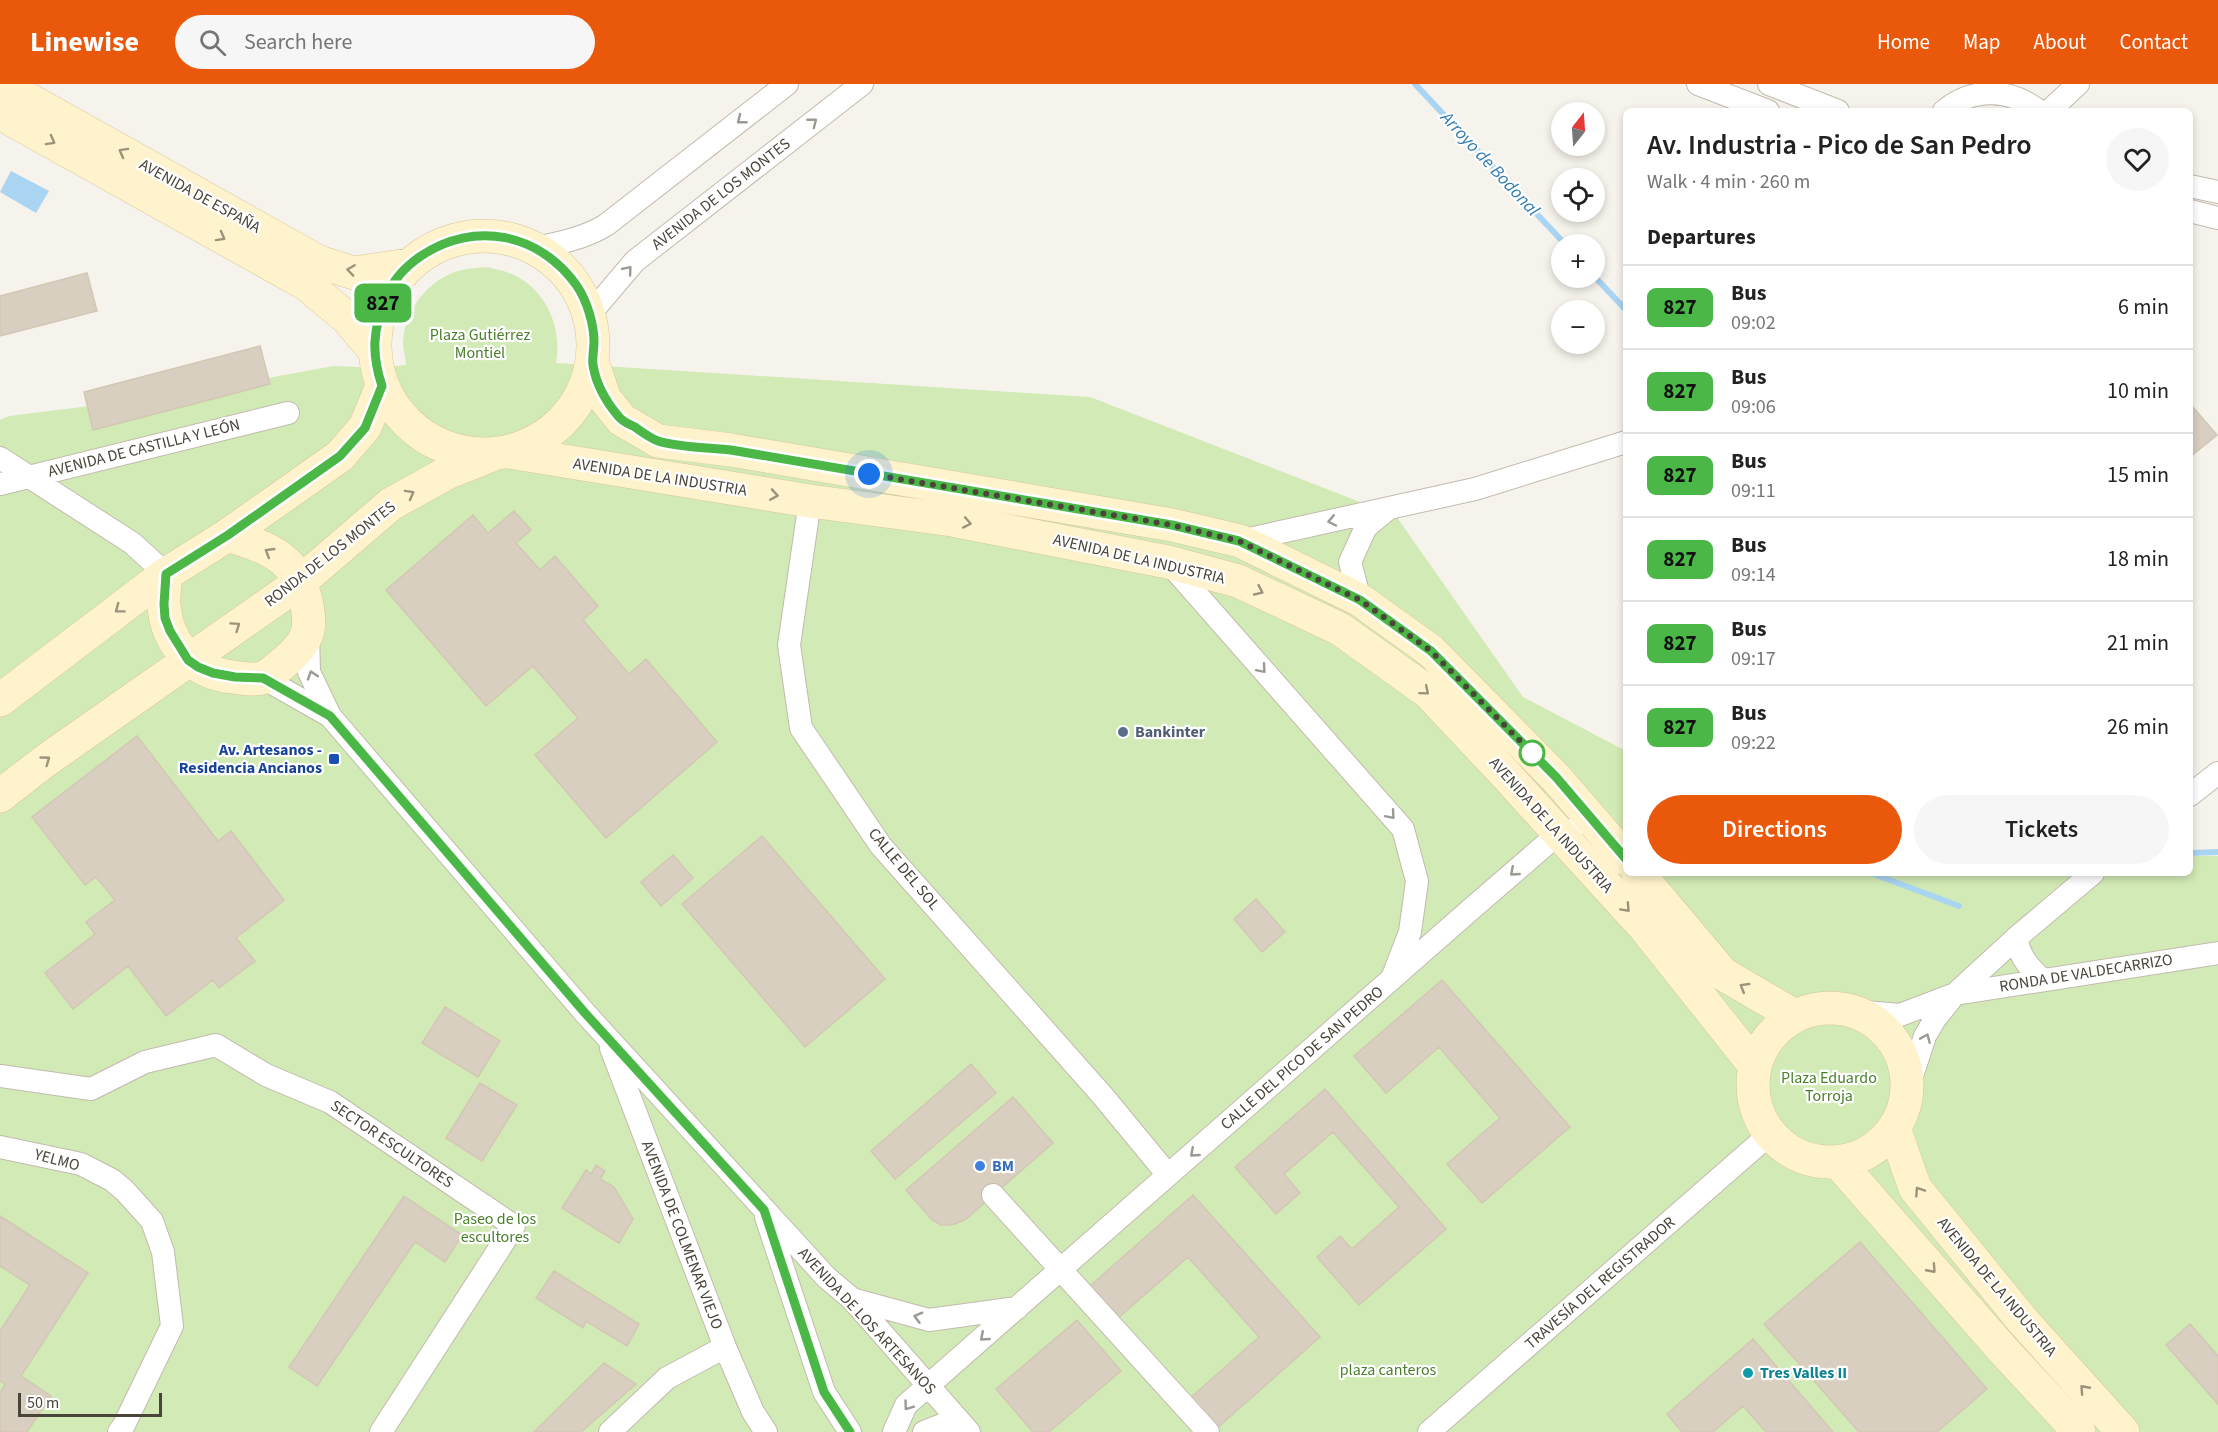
<!DOCTYPE html>
<meta charset="utf-8">
<style>
:root{--surface:#fff;--page:#f6f6f6;--text:#222;--muted:#767676;--line:#e0e0e0;--accent:#ea580c}
body{margin:0;font-family:"Source Sans 3",sans-serif;background:var(--page);color:var(--text);height:100vh;display:flex;flex-direction:column;font-size:22px;white-space:nowrap}
*{box-sizing:border-box;margin:0}
p{font-size:20px;color:var(--muted)}
.icon{flex:none;width:33px;height:33px;fill:none;stroke:currentColor;stroke-width:2;stroke-linecap:round;stroke-linejoin:round}
.map{position:relative;flex:1;overflow:hidden}
.sheet{position:absolute;left:1623px;top:24px;width:570px;height:768px;display:flex;flex-direction:column;background:var(--surface);border-radius:9px;box-shadow:0 3px 9px #0003}
.sheet>*{flex:none}
.badge{padding:0 12px;border-radius:9px;font-size:21px;line-height:39px}
.needle{width:39px;rotate:17deg}
.controls{position:absolute;left:1551px;top:18px;display:grid;gap:12px}
.controls a{display:grid;place-items:center;width:54px;height:54px;border-radius:50%;background:var(--surface);box-shadow:0 3px 9px #0003;font-size:30px}
.scale{position:absolute;left:18px;bottom:15px;width:144px;box-sizing:border-box;padding-left:6px;border:3px solid #4b4439;border-top:0;font-size:16px;line-height:21px;white-space:nowrap;color:#4b4439;-webkit-text-stroke:4px #fff;paint-order:stroke}
.you{position:absolute;width:30px;height:30px;margin:-15px;border:4px solid #fff;border-radius:50%;background:#1a73e8;box-shadow:0 0 0 9px #1a73e833}
.map>.badge{position:absolute;translate:-50% -50%;box-shadow:0 0 0 3px #fff}
h2{padding:0 24px;font-size:22px;line-height:54px}
.round{display:grid;place-items:center;flex:none;width:63px;height:63px;border-radius:32px;background:var(--page)}
.summary{display:flex;align-items:center;justify-content:space-between;height:102px;padding:0 24px}
h1{font-size:28px;font-weight:600;line-height:45px}
.button{display:flex;gap:12px;margin-top:auto;padding:12px 24px}
.button a{flex:1;height:69px;border-radius:36px;background:var(--accent);color:#fff;font-size:24px;font-weight:600;line-height:69px;text-align:center}
.button a+a{background:var(--page);color:var(--text)}
ul{padding:0;list-style:none}
li{display:flex;align-items:center;gap:18px;height:84px;padding:0 24px;border-top:2px solid var(--line)}
li div{flex:1}
li b{display:block;font-size:22px}
li em{font-style:normal}
li .badge{min-width:66px;font-weight:700;text-align:center}
header{display:flex;align-items:center;gap:36px;box-sizing:border-box;height:84px;padding:0 30px;background:var(--accent);color:#fff}
header strong{font-size:28px}
nav{display:flex;gap:33px;margin-inline-start:auto;font-size:21px}
.search{width:420px;height:54px;background:var(--page);display:flex;align-items:center;gap:15px;box-sizing:border-box;padding:0 21px;border-radius:33px;color:var(--muted);font-size:22px}
.map>svg:first-child{display:block}
.green{fill:#d2eab5}
.water{fill:#a9d4f2}
.lines{fill:none;stroke-linecap:round;stroke-linejoin:round}
.stream{stroke:#a9d4f2;stroke-width:6}
.building{fill:#d8cfc1;stroke:#d3c7b4;stroke-width:1.5}
.street-casing{stroke:#c2bbae;stroke-width:24}
.secondary-casing{stroke:#d6c79b;stroke-width:34}
.street{stroke:#fff;stroke-width:22}
.secondary{stroke:#fff3cd;stroke-width:33}
.oneway{stroke:#9c9892}
.oneway2{stroke:#9c937c}
.line-casing{stroke:#fff;stroke-width:14}
.line{stroke:#4ab747;stroke-width:9}
.walk{stroke:#4b4439;stroke-width:6;stroke-dasharray:0 10.8}
.service-dot{fill:#5c6f8a;stroke:#fff;stroke-width:2}
.stop-dot{fill:#fff;stroke:#4ab747;stroke-width:3}
.transit-dot{fill:#1a4fb4;stroke:#fff;stroke-width:2}
.shop-dot{fill:#3f7fe0;stroke:#fff;stroke-width:2}
.culture-dot{fill:#0f9aa8;stroke:#fff;stroke-width:2}
.labels{text-anchor:middle;dominant-baseline:central;stroke-width:4.5;stroke-linejoin:round;paint-order:stroke}
.street-label{font-size:16px;fill:#4b4439;stroke:#fff}
.park-label{font-size:16px;fill:#4a7f2a;stroke:#fff}
.service-label{font-size:16px;font-weight:bold;fill:#4e5e75;stroke:#fff;text-anchor:start}
.transit-label{font-size:16px;font-weight:bold;fill:#164399;stroke:#fff;text-anchor:end}
.shop-label{font-size:16px;font-weight:bold;fill:#366cbe;stroke:#fff;text-anchor:start}
.culture-label{font-size:16px;font-weight:bold;fill:#0d838f;stroke:#fff;text-anchor:start}
.water-label{font-size:18px;font-style:italic;fill:#2e7ab2;stroke:#fff}
</style>
<header>
<strong>Linewise</strong>
<div class="search"><svg class="icon" aria-label="search" viewBox="0 0 24 24"><circle cx="10" cy="10" r="6"/><path d="M15 15l6 6"/></svg>Search here</div>
<nav><a>Home</a><a>Map</a><a>About</a><a>Contact</a></nav>
</header>
<div class="map">
<svg width="2218" height="1348" viewBox="0 0 2218 1348">
<rect width="100%" height="100%" fill="#f6f3ec"/>
<!-- green -->
<path class="green" d="M486 183C494 185 502 186 509 189 545 202 563 244 556 279L1090 313 1396 432 1523 613 1626 667V789H2190V772H2218V1348H0V336L9 332 162 313 334 282 376 284 406 281C406 274 403 265 403 258 405 225 430 193 462 186 470 184 478 184 486 183Z"/>
<!-- water -->
<path class="water" d="M11 87 49 107 36 129 0 108Z"/>
<g class="lines">
<!-- stream -->
<path class="stream" d="M1415 0 1565 160
M1594 192 1626 226
M2190 769 2218 768
M1871 789 1959 822"/>
</g>
<!-- building -->
<path class="building" d="M87 189 97 227 0 252V212Z
M260 262 270 300 93 346 84 308Z
M2192 322 2217 351 2190 373V324Z
M514 427 531 446 516 459 540 486 555 472 598 522 583 536 629 590 646 575 717 658 606 754 535 671 578 634 533 582 486 622 386 506 473 431 488 449Z
M137 652 218 757 231 747 284 816 236 854 255 877 219 904 213 896 166 932 128 882 73 925 45 889 95 850 86 838 115 816 96 793 85 801 32 733Z
M762 752 885 895 805 963 682 820Z
M673 771 693 794 661 822 641 798Z
M1256 815 1285 848 1262 868 1234 835Z
M1442 896 1570 1043 1482 1119 1447 1080 1500 1034 1439 963 1386 1009 1354 972Z
M445 923 500 957 478 993 422 959Z
M971 980 996 1009 895 1095 871 1067Z
M480 999 517 1021 482 1077 446 1054Z
M1325 1005 1446 1145 1359 1221 1317 1173 1340 1152 1352 1165 1399 1123 1333 1048 1284 1090 1300 1109 1276 1130 1235 1083Z
M1013 1013 1053 1059 966 1135 955 1140 949 1141H941L932 1136 906 1106Z
M596 1081 605 1087 600 1095 614 1103 633 1135 619 1159 562 1124 586 1086 591 1090Z
M1193 1111 1320 1253 1216 1345 1189 1315 1259 1253 1188 1173 1118 1234 1090 1202Z
M404 1112 462 1151 445 1178 415 1158 317 1302 289 1283Z
M0 1132 88 1189 21 1292 51 1312 27 1348H0V1309L5 1300 0 1297V1247L30 1201 0 1182Z
M1860 1158 1987 1305 1937 1348H1859L1764 1240Z
M554 1187 639 1240 627 1262 586 1237 583 1244 536 1214Z
M1077 1236 1121 1287 1049 1348H1033L996 1305Z
M2190 1240 2218 1272V1320L2166 1261Z
M1753 1255 1833 1348H1766L1743 1322 1713 1348H1682L1667 1330Z
M604 1279 636 1300 581 1348H534Z"/>
<g class="lines">
<defs>
<path id="street" d="M1698 0 1768 27
M1769 0 1838 27
M1944 27C1973 3 2009 4 2039 27
M2049 27 2078 0
M2190 102 2218 108
M2190 127 2218 134
M535 164C560 159 585 154 606 141L787 0
M590 230 635 177 862 0
M0 374 132 459 166 490
M0 400 288 329
M810 417 789 561 801 644 881 762 1102 1011 1168 1091
M1240 457 1475 405 1626 358
M1169 479 1403 745 1417 797 1410 848 1393 892
M1360 516 1350 478 1366 443 1388 425
M308 548 309 588 330 632 585 929 826 1193 852 1215 969 1348
M263 594 330 632
M2190 711 2218 689
M2016 854C2020 873 2029 884 2043 896
M1853 927 1900 931 1955 910 2218 869
M611 964 725 1263 753 1328 766 1348
M0 992 91 1005 145 978 216 961 266 991 330 1018 514 1142 381 1348
M1908 1004 1925 952 1935 935 1955 910 2016 854 2093 789
M0 1063 81 1080 112 1096 125 1107 152 1137 163 1168 172 1242 124 1341 119 1348
M993 1111 1208 1348
M766 1133 824 1308 850 1348
M852 1215 929 1236 1017 1224
M610 1348 667 1294 725 1263
M894 1348 906 1321 1469 827 1558 750 1572 746
M924 1348 942 1341 968 1348
M1429 1348 1770 1050"/>
<path id="secondary" d="M1 0 319 178 354 189 408 181
M0 29 306 200 347 234 374 266
M375 261a109 109 0 1 1 218 0a109 109 0 1 1-218 0Z
M593 280 605 315 622 336 658 357 731 366 1172 441 1240 457 1360 516 1431 567 1556 694 1626 775
M509 368 810 417 952 436 1168 478 1238 497 1340 545 1428 608 1507 692 1646 845 1755 982
M166 490C165 500 163 512 164 522 167 558 190 585 225 592 236 593 252 597 262 594 268 593 275 585 281 581 291 573 305 560 308 546 311 528 303 499 292 485 277 465 250 459 228 451
M0 616 166 490 228 451 340 372 365 343 382 302
M0 712 45 677 299 499 391 420 447 389 492 371
M1638 789 1723 890 1795 932
M1753 1001a77 77 0 1 1 154 0a77 77 0 1 1-154 0Z
M1894 1044 1915 1104 2023 1237 2123 1348
M1838 1078 2004 1267 2079 1348"/>
</defs>
<!-- street casing -->
<use href="#street" class="street-casing"/>
<!-- secondary casing -->
<use href="#secondary" class="secondary-casing"/>
<!-- street -->
<use href="#street" class="street"/>
<!-- secondary -->
<use href="#secondary" class="secondary"/>
</g>
<!-- one-way arrows -->
<defs><path id="oneway-chevron" d="M-2-3.5L2.5 0L-2 3.5" fill="none" stroke-width="1.6" stroke-linecap="round" stroke-linejoin="round" transform="scale(1.5)"/></defs>
<g class="oneway">
<use href="#oneway-chevron" transform="translate(741 36) rotate(142)"/>
<use href="#oneway-chevron" transform="translate(813 38) rotate(-38)"/>
<use href="#oneway-chevron" transform="translate(628 186) rotate(-50)"/>
<use href="#oneway-chevron" transform="translate(1332 437) rotate(168)"/>
<use href="#oneway-chevron" transform="translate(1262 585) rotate(49)"/>
<use href="#oneway-chevron" transform="translate(312 591) rotate(-108)"/>
<use href="#oneway-chevron" transform="translate(1391 731) rotate(49)"/>
<use href="#oneway-chevron" transform="translate(1514 788) rotate(139)"/>
<use href="#oneway-chevron" transform="translate(1926 954) rotate(-67)"/>
<use href="#oneway-chevron" transform="translate(1194 1069) rotate(139)"/>
<use href="#oneway-chevron" transform="translate(918 1233) rotate(-165)"/>
<use href="#oneway-chevron" transform="translate(984 1253) rotate(139)"/>
<use href="#oneway-chevron" transform="translate(908 1322) rotate(126)"/>
</g>
<g class="oneway2">
<use href="#oneway-chevron" transform="translate(51 57) rotate(29)"/>
<use href="#oneway-chevron" transform="translate(123 68) rotate(-151)"/>
<use href="#oneway-chevron" transform="translate(221 153) rotate(29)"/>
<use href="#oneway-chevron" transform="translate(351 186) rotate(-172)"/>
<use href="#oneway-chevron" transform="translate(410 410) rotate(-29)"/>
<use href="#oneway-chevron" transform="translate(774 411) rotate(9)"/>
<use href="#oneway-chevron" transform="translate(967 439) rotate(11)"/>
<use href="#oneway-chevron" transform="translate(269 468) rotate(-149)"/>
<use href="#oneway-chevron" transform="translate(1259 507) rotate(25)"/>
<use href="#oneway-chevron" transform="translate(119 525) rotate(143)"/>
<use href="#oneway-chevron" transform="translate(236 542) rotate(-35)"/>
<use href="#oneway-chevron" transform="translate(1425 607) rotate(40)"/>
<use href="#oneway-chevron" transform="translate(46 676) rotate(-36)"/>
<use href="#oneway-chevron" transform="translate(1626 824) rotate(47)"/>
<use href="#oneway-chevron" transform="translate(1744 903) rotate(-149)"/>
<use href="#oneway-chevron" transform="translate(1919 1107) rotate(-124)"/>
<use href="#oneway-chevron" transform="translate(1932 1185) rotate(48)"/>
<use href="#oneway-chevron" transform="translate(2084 1305) rotate(-132)"/>
</g>
<g class="lines">
<defs>
<path id="line" d="M850 1348 824 1308 764 1126 585 929 330 632 263 594 235 593 213 589 198 583 188 576 170 547 165 534 164 520 166 490 228 451 340 372 365 344 382 302C371 269 373 245 386 213 393 196 406 182 421 172 474 136 540 149 577 202 587 217 594 240 594 258 594 265 592 274 593 281 596 300 607 319 619 333 623 338 629 340 635 343 642 348 650 354 658 357 676 363 711 364 731 366L1172 441 1239 457 1360 516 1431 567 1556 693 1626 775"/>
</defs>
<!-- line casing -->
<use href="#line" class="line-casing"/>
<!-- line -->
<use href="#line" class="line"/>
<!-- walk -->
<path class="walk" d="M869 390 1172 441 1239 457 1360 516 1431 567 1532 669"/>
</g>
<!-- markers -->
<circle class="service-dot" cx="1123" cy="648" r="6"/>
<circle class="stop-dot" cx="1532" cy="669" r="12"/>
<rect class="transit-dot" x="328" y="669" width="12" height="12" rx="3"/>
<circle class="shop-dot" cx="980" cy="1082" r="6"/>
<circle class="culture-dot" cx="1748" cy="1289" r="6"/>
<g class="labels">
<!-- street labels -->
<g class="street-label">
<text transform="translate(721 110) rotate(-38)">AVENIDA DE LOS MONTES</text>
<text transform="translate(200 112) rotate(29)">AVENIDA DE ESPAÑA</text>
<text transform="translate(144 364) rotate(-14)">AVENIDA DE CASTILLA Y LEÓN</text>
<text transform="translate(660 393) rotate(9)">AVENIDA DE LA INDUSTRIA</text>
<text transform="translate(330 470) rotate(-38)">RONDA DE LOS MONTES</text>
<text transform="translate(1139 475) rotate(13)">AVENIDA DE LA INDUSTRIA</text>
<text transform="translate(1551 741) rotate(48)">AVENIDA DE LA INDUSTRIA</text>
<text transform="translate(904 785) rotate(50)">CALLE DEL SOL</text>
<text transform="translate(2086 889) rotate(-9)">RONDA DE VALDECARRIZO</text>
<text transform="translate(1302 974) rotate(-41)">CALLE DEL PICO DE SAN PEDRO</text>
<text transform="translate(392 1060) rotate(34)">SECTOR ESCULTORES</text>
<text transform="translate(57 1076) rotate(15)">YELMO</text>
<text transform="translate(682 1151) rotate(69)">AVENIDA DE COLMENAR VIEJO</text>
<text transform="translate(1600 1199) rotate(-41)">TRAVESÍA DEL REGISTRADOR</text>
<text transform="translate(1997 1203) rotate(50)">AVENIDA DE LA INDUSTRIA</text>
<text transform="translate(867 1237) rotate(47)">AVENIDA DE LOS ARTESANOS</text>
</g>
<!-- park labels -->
<g class="park-label">
<text x="480" y="251">Plaza Gutiérrez<tspan x="480" dy="18">Montiel</tspan></text>
<text x="1829" y="994">Plaza Eduardo<tspan x="1829" dy="18">Torroja</tspan></text>
<text x="495" y="1135">Paseo de los<tspan x="495" dy="18">escultores</tspan></text>
<text x="1388" y="1286">plaza canteros</text>
</g>
<!-- service labels -->
<g class="service-label">
<text x="1135" y="648">Bankinter</text>
</g>
<!-- transit labels -->
<g class="transit-label">
<text x="322" y="666">Av. Artesanos -<tspan x="322" dy="18">Residencia Ancianos</tspan></text>
</g>
<!-- shop labels -->
<g class="shop-label">
<text x="992" y="1082">BM</text>
</g>
<!-- culture labels -->
<g class="culture-label">
<text x="1760" y="1289">Tres Valles II</text>
</g>
<!-- water labels -->
<g class="water-label">
<text transform="translate(1490 80) rotate(47)">Arroyo de Bodonal</text>
</g>
</g>
</svg>
<div class="controls">
<a><svg class="needle" viewBox="-14 -14 28 28"><path d="M0-13l5 13h-10z" fill="#e53935"/><path d="M0 13l5-13h-10z" fill="#767676"/></svg></a>
<a><svg class="icon" aria-label="locate" viewBox="0 0 24 24"><circle cx="12" cy="12" r="6"/><path d="M12 2v4M12 18v4M2 12h4M18 12h4"/></svg></a>
<a>+</a>
<a>−</a>
</div>
<div class="scale">50 m</div>
<div class="you" style="left:869px;top:390px"></div>
<b class="badge" style="left:383px;top:219px;background:#4ab747;color:#111">827</b>
<section class="sheet">
<div class="summary"><div><h1>Av. Industria - Pico de San Pedro</h1><p>Walk · 4 min · 260 m</p></div><a class="round"><svg class="icon" aria-label="heart" viewBox="0 0 24 24"><path d="M12 20l-8-8c-3-5 5-10 8-4 3-6 11-1 8 4z"/></svg></a></div>
<h2>Departures</h2>
<ul>
<li><span class="badge" style="background:#4ab747;color:#111">827</span><div><b>Bus</b><p>09:02</p></div><em>6 min</em></li>
<li><span class="badge" style="background:#4ab747;color:#111">827</span><div><b>Bus</b><p>09:06</p></div><em>10 min</em></li>
<li><span class="badge" style="background:#4ab747;color:#111">827</span><div><b>Bus</b><p>09:11</p></div><em>15 min</em></li>
<li><span class="badge" style="background:#4ab747;color:#111">827</span><div><b>Bus</b><p>09:14</p></div><em>18 min</em></li>
<li><span class="badge" style="background:#4ab747;color:#111">827</span><div><b>Bus</b><p>09:17</p></div><em>21 min</em></li>
<li><span class="badge" style="background:#4ab747;color:#111">827</span><div><b>Bus</b><p>09:22</p></div><em>26 min</em></li>
</ul>
<div class="button"><a>Directions</a><a>Tickets</a></div>
</section>
</div>
